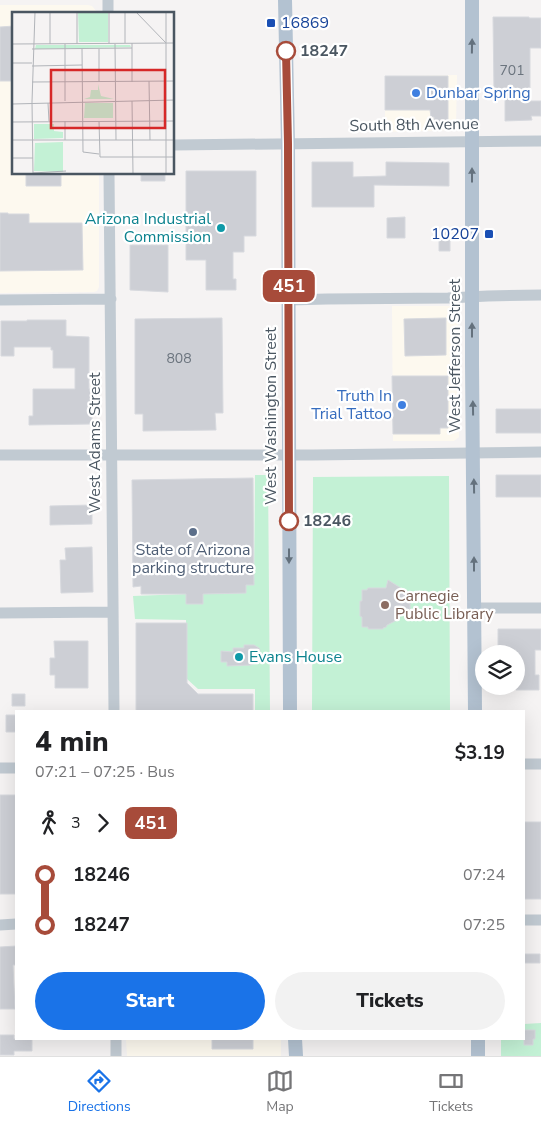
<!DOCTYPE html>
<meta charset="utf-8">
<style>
:root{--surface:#fff;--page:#f2f2f2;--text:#202124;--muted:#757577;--line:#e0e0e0;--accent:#1a73e8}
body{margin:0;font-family:"Nunito Sans",sans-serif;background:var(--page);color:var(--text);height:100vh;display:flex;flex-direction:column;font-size:19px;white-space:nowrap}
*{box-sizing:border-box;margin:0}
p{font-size:16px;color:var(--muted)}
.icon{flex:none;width:28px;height:28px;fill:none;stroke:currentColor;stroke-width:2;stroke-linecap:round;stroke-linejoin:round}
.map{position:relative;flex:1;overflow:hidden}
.side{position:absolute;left:15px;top:710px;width:510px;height:330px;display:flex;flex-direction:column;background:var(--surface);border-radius:0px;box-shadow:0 5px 20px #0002}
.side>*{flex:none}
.badge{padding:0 10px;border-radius:8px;font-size:18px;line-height:32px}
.tools{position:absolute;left:475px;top:645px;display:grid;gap:10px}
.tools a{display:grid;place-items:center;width:50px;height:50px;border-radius:50%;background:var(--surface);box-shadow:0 5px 20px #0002;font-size:25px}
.map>.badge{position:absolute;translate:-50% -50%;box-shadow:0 0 0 2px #fff}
.legs{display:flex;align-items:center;gap:8px;height:55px;padding:0 20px;font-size:16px}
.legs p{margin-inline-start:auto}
.headline{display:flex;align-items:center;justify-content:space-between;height:85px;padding:0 20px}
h1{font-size:28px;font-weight:800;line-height:38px}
.action{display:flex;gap:10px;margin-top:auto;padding:10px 20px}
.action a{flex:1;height:58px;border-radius:30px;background:var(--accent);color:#fff;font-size:20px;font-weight:800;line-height:58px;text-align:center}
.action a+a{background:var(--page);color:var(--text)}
ul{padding:0 20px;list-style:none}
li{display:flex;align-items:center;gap:18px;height:50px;font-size:19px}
li i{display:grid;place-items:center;width:8px;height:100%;margin:0 6px;background:currentColor}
li i::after{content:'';width:12px;height:12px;margin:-6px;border:4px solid;border-radius:50%;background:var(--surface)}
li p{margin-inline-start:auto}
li:first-child i{background:linear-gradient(#0000 50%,currentColor 0)}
li:last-child i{background:linear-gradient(currentColor 50%,#0000 0)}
.tab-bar{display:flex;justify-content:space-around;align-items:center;height:70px;border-top:1px solid var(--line);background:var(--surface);font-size:14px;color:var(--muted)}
.tab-bar a{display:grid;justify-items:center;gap:2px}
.tab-bar .current{color:var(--accent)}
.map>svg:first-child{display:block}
.commercial{fill:#fdf9ef}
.green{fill:#c3f1d5}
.building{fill:#cdcfd5;stroke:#d7d9de}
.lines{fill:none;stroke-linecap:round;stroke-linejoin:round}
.minor{stroke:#c1cad2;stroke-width:11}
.major{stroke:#b3c2d1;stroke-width:14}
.oneway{fill:#64717d}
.line-1-casing{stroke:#fff;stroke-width:11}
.line-1{stroke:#a74b3a;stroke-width:8}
.transit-dot{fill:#1a4fb4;stroke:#fff;stroke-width:2}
.stop-1-dot{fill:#fff;stroke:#a74b3a;stroke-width:2.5}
.shop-dot{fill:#3f7fe0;stroke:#fff;stroke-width:2}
.culture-dot{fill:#0f9aa8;stroke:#fff;stroke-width:2}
.service-dot{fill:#5c6f8a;stroke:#fff;stroke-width:2}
.education-dot{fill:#8d6e63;stroke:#fff;stroke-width:2}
.labels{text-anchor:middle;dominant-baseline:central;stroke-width:4.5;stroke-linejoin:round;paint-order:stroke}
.number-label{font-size:14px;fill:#6b747e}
.transit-label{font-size:16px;fill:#164399;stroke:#fff;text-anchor:start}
.stop-label{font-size:16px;font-weight:bold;fill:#4a5661;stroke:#fff;text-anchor:start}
.shop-label{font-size:16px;fill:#366cbe;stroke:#fff;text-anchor:start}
.street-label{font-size:16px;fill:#4a5661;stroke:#fff}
.culture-label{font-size:16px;fill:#0d838f;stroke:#fff;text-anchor:end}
.service-label{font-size:16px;fill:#4e5e75;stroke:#fff}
.education-label{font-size:16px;fill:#785e54;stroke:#fff;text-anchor:start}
.inset-road{fill:none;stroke:#b1b4b9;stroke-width:1}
.view{fill:#d62828;fill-opacity:0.15;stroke:#d62828;stroke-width:2.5}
.inset-edge{fill:none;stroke:#4a5661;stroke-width:2.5}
</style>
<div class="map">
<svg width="541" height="1056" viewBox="0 0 541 1056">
<rect width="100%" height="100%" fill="#f5f3f3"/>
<!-- commercial -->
<path class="commercial" d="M0 5H88L92 6 97 12V14H14V174H99V287L97 291 94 292 0 293Z
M457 75 456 126 455 129 452 130 385 132V76Z
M392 306H453L456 308 458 312 459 437 454 441H393Z
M126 1039H281V1056H127Z"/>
<!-- green -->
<path class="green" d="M255 475H268L270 711H255V689H198L187 679 186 620 135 619 133 596 186 594 246 593V585L254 584Z
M449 476 450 711H312L313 477Z
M541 1023V1056H501V1039H524V1024Z"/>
<!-- building -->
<path class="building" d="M493 17H529V18H541V48H530V101H541V116H531L532 120 505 121V92H494Z
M14 26V81H0V27Z
M385 76H448V121L434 122V117H431L430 110H385Z
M312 162H353V177L386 176V162L449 163V186L374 185V207H312Z
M186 171H256V236H244V252H233V279H236V290H206V260H186Z
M26 174H61V186H26Z
M141 174H165V181H141Z
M0 213H8V214H29V223H82L83 270 0 271Z
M405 217V238H387V218Z
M439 232H450V251H439Z
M130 245H168V292L130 290Z
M222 318 223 413H215L216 430 143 431V414H135V319Z
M446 318V355L405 356 404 319Z
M27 320H66V336L89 337V389H92V424L29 425V416H33V389H75V368H53V350H51V347H14V356H1V321H27Z
M392 376H448V428H440V434H393Z
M496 409H541V433H496Z
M496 475H541V497H496Z
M253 478 254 585H246V593L203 594V604H186V594H141V586L133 587 132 480Z
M92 505V524L50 525V506Z
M92 547 93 592 61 593 60 560H66L65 548Z
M388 580 407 592 410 602V611L402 609 397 620 387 625 386 627 383 628V629H368V627H362V617L360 616V601H362V590H367L368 588H386Z
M136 623H187V683L198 694H253V711H136Z
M498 629H541V650H535V675H539V690H516V650H498Z
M54 641H88V688H55V675H50V658H55Z
M244 645H254L259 648 260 650 259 655 255 659V663L251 665 227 666V662H221V651L233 652V648H244Z
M12 694H25V706H12Z
M6 715H16V732H6Z
M0 795H16V894H0Z
M524 822H541V899H524Z
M16 946V965H13L15 1009H0V947Z
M524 954H540V963H524Z
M524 1030H535V1039H533V1045H524Z
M0 1035H14V1039H32V1051H14V1055H0Z
M212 1039H253V1049H212Z"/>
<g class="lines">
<!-- minor -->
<path class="minor" d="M108 0V14
M174 145 541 141
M109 174 114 711
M0 300 111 299
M289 300 327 299 448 298 488 296 541 295
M0 455H313L541 452
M475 608H541
M0 613 113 612
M524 764H541
M0 768H16
M524 920H541
M0 925 16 924
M116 1039V1056"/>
<!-- major -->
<path class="major" d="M285 0 288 144 290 711
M472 0V364L475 711
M295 1039 296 1056
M478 1039V1056"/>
</g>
<!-- one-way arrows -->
<defs><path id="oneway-solid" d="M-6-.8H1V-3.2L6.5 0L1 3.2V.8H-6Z" transform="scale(1.25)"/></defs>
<g class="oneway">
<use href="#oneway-solid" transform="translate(472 46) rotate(-89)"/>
<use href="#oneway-solid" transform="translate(472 175) rotate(-90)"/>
<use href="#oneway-solid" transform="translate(472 330) rotate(-90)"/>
<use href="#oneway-solid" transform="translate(473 408) rotate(-91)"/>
<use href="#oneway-solid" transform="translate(474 486) rotate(-91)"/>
<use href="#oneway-solid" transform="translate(289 556) rotate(90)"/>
<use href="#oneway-solid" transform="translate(474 564) rotate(-90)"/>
</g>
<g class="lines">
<defs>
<path id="line-1" d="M286 51 288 144 289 521"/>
</defs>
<!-- line-1 casing -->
<use href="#line-1" class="line-1-casing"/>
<!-- line-1 -->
<use href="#line-1" class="line-1"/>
</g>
<!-- markers -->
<g class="transit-dot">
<rect x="266" y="18" width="10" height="10" rx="2.5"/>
<rect x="484" y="229" width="10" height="10" rx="2.5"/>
</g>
<g class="stop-1-dot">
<circle cx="286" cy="51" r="9"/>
<circle cx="289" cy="521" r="9"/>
</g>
<g class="shop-dot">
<circle cx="416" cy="93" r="5"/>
<circle cx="402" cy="405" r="5"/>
</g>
<g class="culture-dot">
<circle cx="221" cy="228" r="5"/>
<circle cx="239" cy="657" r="5"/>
</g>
<circle class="service-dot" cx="193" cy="532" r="5"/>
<circle class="education-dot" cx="385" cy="605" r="5"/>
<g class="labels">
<!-- number labels -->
<g class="number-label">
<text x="512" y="70">701</text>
<text x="179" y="358">808</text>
</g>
<!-- transit labels -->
<g class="transit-label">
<text x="281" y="23">16869</text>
<text x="479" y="234" text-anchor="end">10207</text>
</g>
<!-- stop labels -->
<g class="stop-label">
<text x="300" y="51">18247</text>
<text x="303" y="521">18246</text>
</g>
<!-- shop labels -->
<g class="shop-label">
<text x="426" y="93">Dunbar Spring</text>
<text x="392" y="396" text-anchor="end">Truth In<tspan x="392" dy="18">Trial Tattoo</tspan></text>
</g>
<!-- street labels -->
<g class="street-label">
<text transform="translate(414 125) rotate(-1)">South 8th Avenue</text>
<text transform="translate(455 356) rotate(-90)">West Jefferson Street</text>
<text transform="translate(271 416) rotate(-90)">West Washington Street</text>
<text transform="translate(95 443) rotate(-90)">West Adams Street</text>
</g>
<!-- culture labels -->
<g class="culture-label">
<text x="211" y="219">Arizona Industrial<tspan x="211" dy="18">Commission</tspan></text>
<text x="249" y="657" text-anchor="start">Evans House</text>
</g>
<!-- service labels -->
<g class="service-label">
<text x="193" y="550">State of Arizona<tspan x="193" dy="18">parking structure</tspan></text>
</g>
<!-- education labels -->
<g class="education-label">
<text x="395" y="596">Carnegie<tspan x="395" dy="18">Public Library</tspan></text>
</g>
</g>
<!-- overview -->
<g transform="translate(12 12)">
<rect width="162" height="162" fill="#f5f3f3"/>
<path d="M66 0H96V30H67ZM24 33H118L119 35 23 37ZM86 72 89 84 102 87H72L78 85 79 78H86ZM73 91H101V106H72ZM22 112H42V119L51 120V126L22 127ZM51 130V160L22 159 23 131Z" fill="#c3f1d5"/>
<path class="inset-road" d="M38 0V32M65 0V32M113 0V31M124 0 154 31M154 0V162M120 31V70M0 32 163 31M53 32V89M97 32V0M103 32 104 128M20 37 120 36M70 37 71 140 87 142M87 37V70M0 51H20M20 54 70 53M137 69 138 128M20 70 163 69M120 89 121 162M20 90 23 0M20 90 21 162M36 91 37 109M0 92 163 88M87 109 88 145H163M0 110 163 109M0 128H163M53 128V109M0 146H21M21 161 54 159"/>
<path class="view" d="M39 58H153V116H39Z"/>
<rect width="162" height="162" class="inset-edge"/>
</g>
</svg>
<div class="tools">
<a><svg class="icon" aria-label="layers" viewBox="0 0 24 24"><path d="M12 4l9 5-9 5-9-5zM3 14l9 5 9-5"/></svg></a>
</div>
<b class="badge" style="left:289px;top:286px;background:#a74b3a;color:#fff">451</b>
<section class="side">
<div class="headline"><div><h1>4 min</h1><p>07:21 – 07:25 · Bus</p></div><b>$3.19</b></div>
<div class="legs"><svg class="icon" aria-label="walk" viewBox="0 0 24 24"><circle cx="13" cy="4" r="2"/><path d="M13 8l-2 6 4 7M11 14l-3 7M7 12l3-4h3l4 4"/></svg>3<svg class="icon" aria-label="forward" viewBox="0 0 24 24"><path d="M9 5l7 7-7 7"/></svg><b class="badge" style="background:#a74b3a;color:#fff">451</b></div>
<ul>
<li><i style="color:#a74b3a"></i><b>18246</b><p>07:24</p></li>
<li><i style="color:#a74b3a"></i><b>18247</b><p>07:25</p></li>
</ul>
<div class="action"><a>Start</a><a>Tickets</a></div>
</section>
</div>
<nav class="tab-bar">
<a class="current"><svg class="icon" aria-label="directions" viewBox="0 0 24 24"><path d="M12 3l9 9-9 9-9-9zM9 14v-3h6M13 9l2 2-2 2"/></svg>Directions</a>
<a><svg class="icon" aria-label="map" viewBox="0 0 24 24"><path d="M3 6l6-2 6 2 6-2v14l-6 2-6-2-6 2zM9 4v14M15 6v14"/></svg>Map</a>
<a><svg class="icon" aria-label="tickets" viewBox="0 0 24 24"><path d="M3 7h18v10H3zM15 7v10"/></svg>Tickets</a>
</nav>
